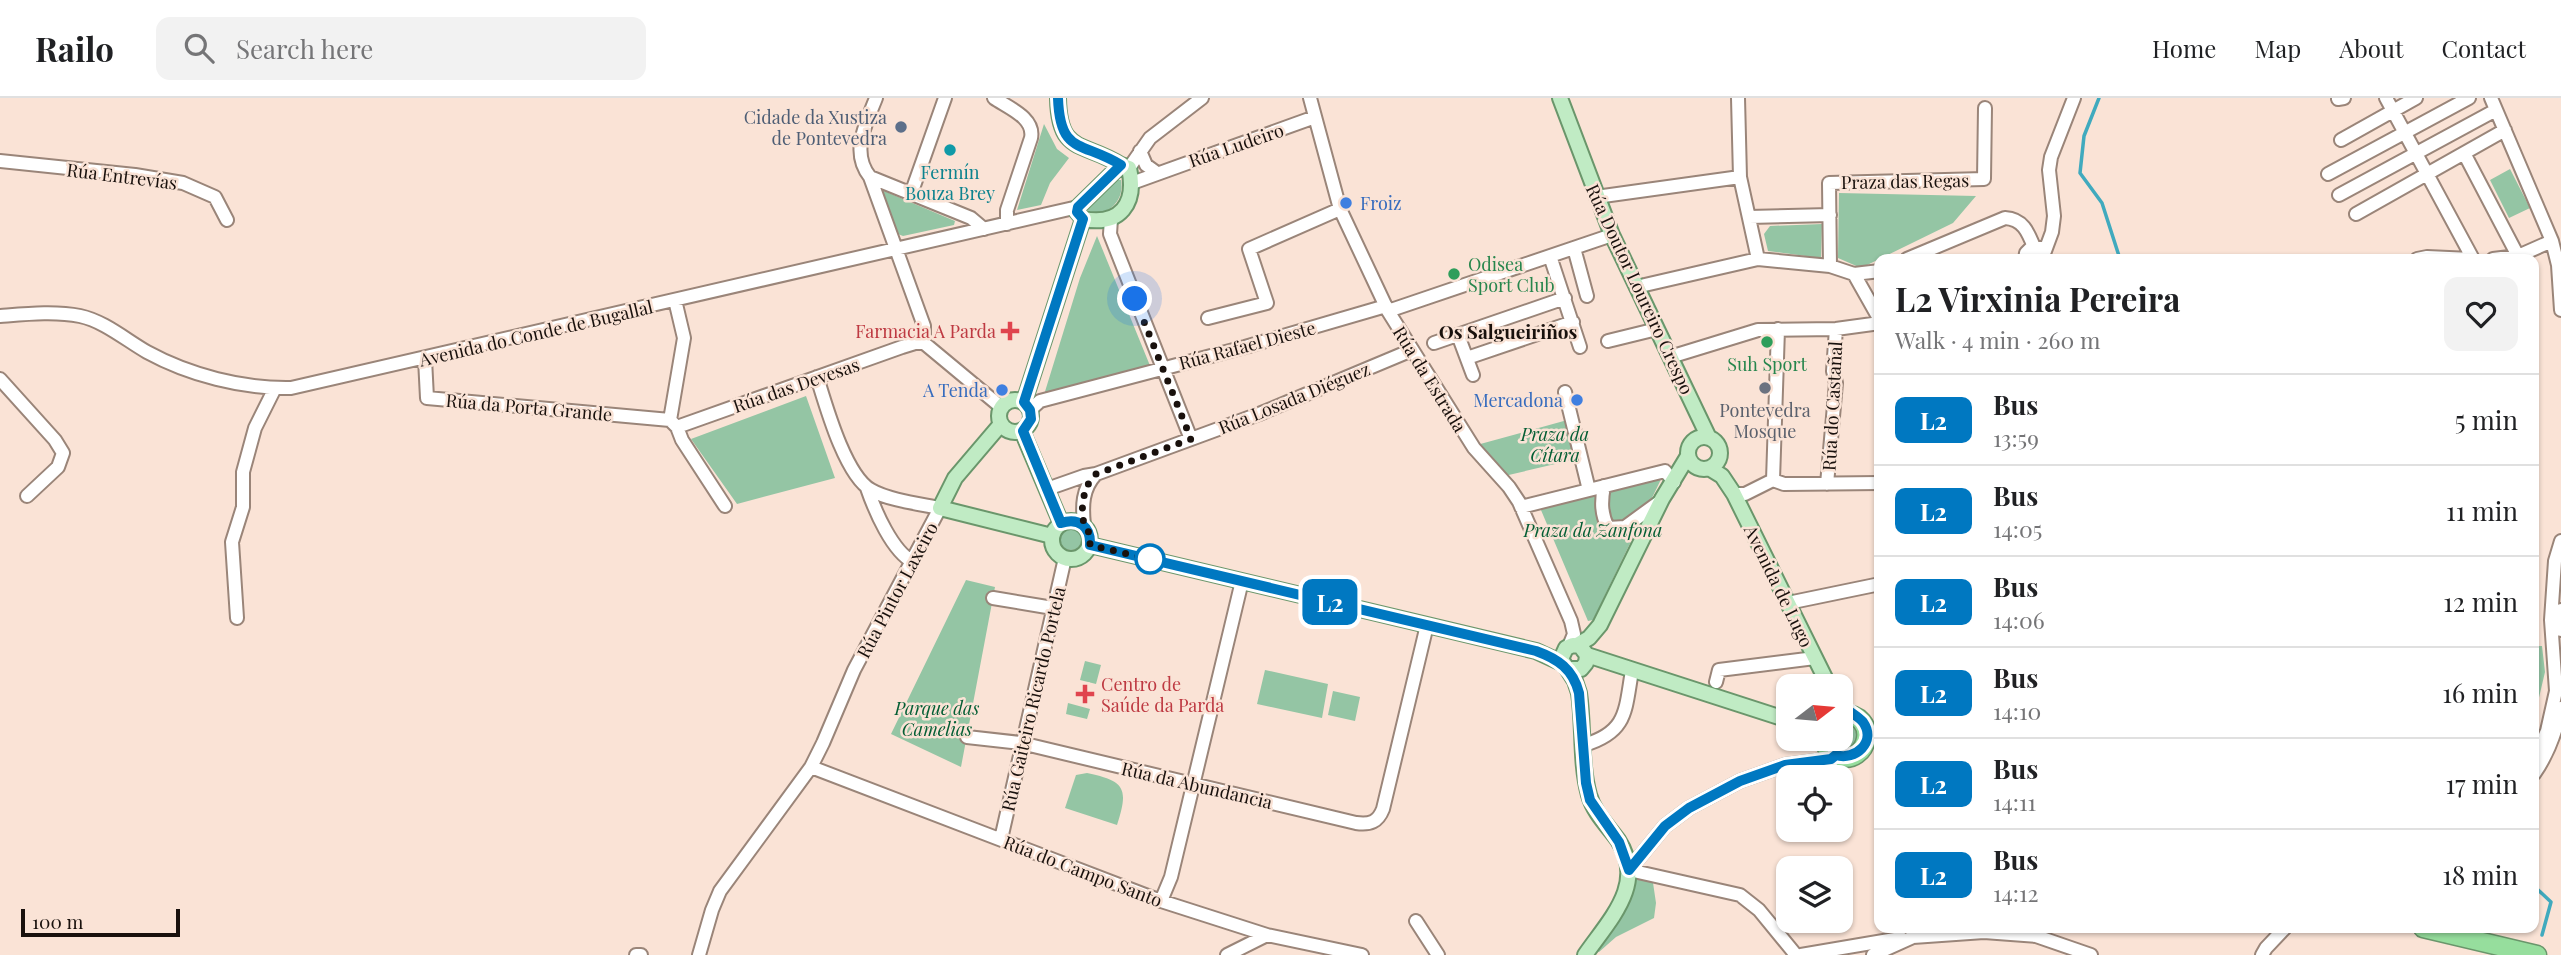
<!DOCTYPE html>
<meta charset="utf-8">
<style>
:root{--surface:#fff;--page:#f2f2f2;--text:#202124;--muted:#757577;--line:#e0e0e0}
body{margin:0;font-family:"Playfair Display",serif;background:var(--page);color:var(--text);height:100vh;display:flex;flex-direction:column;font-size:26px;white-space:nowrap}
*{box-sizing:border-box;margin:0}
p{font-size:23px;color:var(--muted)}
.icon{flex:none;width:38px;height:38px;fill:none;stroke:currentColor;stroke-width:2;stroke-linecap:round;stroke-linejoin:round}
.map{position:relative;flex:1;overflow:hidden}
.sheet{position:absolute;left:1874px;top:156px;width:665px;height:679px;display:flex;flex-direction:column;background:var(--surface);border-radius:14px;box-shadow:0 2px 5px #0004}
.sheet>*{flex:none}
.badge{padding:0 14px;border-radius:10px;font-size:24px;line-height:46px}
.needle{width:46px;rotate:74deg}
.tools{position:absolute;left:1776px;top:576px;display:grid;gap:14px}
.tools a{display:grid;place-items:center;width:77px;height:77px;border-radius:14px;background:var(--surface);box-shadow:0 2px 5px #0004;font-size:35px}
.scale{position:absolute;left:21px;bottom:18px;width:159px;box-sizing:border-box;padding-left:7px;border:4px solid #19110d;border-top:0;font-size:19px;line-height:24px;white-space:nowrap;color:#19110d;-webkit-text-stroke:5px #fae3d6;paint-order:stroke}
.you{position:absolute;width:35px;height:35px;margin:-18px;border:5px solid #fff;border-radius:50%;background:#1a73e8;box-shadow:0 0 0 10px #1a73e833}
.map>.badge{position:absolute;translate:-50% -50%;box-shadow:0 0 0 4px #fff}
.round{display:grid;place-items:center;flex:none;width:74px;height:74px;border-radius:14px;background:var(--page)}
.headline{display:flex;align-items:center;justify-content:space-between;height:119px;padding:0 21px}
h1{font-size:33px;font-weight:700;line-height:52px}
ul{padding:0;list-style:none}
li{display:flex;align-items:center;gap:21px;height:91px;padding:0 21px;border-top:2px solid var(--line)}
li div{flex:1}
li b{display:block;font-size:26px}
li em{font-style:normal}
li .badge{min-width:77px;font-weight:700;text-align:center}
header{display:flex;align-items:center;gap:42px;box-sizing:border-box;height:98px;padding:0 35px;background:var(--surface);border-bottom:2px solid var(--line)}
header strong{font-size:33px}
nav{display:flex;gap:38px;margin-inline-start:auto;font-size:24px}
.search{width:490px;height:63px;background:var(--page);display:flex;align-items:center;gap:18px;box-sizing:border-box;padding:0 24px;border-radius:14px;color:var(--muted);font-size:26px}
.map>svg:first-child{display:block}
.green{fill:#94c5a4}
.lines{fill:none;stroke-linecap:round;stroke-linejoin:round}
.stream{stroke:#40aabe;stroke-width:3.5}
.minor-casing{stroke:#9a8579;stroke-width:16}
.major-casing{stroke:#6a966b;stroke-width:18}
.highway-casing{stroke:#6a966b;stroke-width:21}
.minor{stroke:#fff;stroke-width:12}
.major{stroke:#c0ebc4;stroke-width:14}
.highway{stroke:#96de9d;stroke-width:18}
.line-casing{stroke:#fff;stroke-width:16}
.line{stroke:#0078c1;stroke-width:10}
.walk{stroke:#19110d;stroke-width:7;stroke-dasharray:0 12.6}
.service-dot{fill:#5c6f8a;stroke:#fae3d6;stroke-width:2.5}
.culture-dot{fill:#0f9aa8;stroke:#fae3d6;stroke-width:2.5}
.shop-dot{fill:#3f7fe0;stroke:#fae3d6;stroke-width:2.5}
.leisure-dot{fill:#2e9e5b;stroke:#fae3d6;stroke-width:2.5}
.health-dot{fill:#e0444e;stroke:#fae3d6;stroke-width:2.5}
.worship-dot{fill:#6b7280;stroke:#fae3d6;stroke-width:2.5}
.stop-dot{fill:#fff;stroke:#0078c1;stroke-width:3.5}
.labels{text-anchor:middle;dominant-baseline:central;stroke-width:5;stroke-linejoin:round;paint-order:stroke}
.service-label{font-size:18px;fill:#4e5e75;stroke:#fae3d6;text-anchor:end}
.street-label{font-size:18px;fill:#19110d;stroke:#fae3d6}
.culture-label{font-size:18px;fill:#0d838f;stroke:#fae3d6}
.shop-label{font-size:18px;fill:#366cbe;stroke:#fae3d6;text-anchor:end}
.leisure-label{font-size:18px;fill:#27864d;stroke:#fae3d6;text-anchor:start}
.health-label{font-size:18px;fill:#be3a42;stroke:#fae3d6;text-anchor:end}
.worship-label{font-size:18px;fill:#5b616d;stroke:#fae3d6}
.park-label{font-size:18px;font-style:italic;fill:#045e34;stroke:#fae3d6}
.neighbourhood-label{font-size:19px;font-weight:bold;fill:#19110d;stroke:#fae3d6}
</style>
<header>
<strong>Railo</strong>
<div class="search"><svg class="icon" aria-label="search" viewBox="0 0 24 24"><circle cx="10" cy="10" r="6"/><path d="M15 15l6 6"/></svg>Search here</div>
<nav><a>Home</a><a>Map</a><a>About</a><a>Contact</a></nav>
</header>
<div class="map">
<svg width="2561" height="857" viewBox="0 0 2561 857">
<rect width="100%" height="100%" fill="#fae3d6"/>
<!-- green -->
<path class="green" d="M1044 26 1057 51 1069 60 1050 85 1041 107 1017 112Z
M2510 71 2530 110 2509 120 2490 82Z
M1116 82H1121C1125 103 1108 119 1088 114L1087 109Z
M884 93 955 123 954 127 903 138 898 136 881 97Z
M1839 95 1976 98 1953 125 1861 170 1838 160Z
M1822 126 1821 160 1768 153 1764 136 1770 128Z
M1097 138 1153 275 1043 300 1080 180Z
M806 298 835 380 737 406 691 341Z
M1571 321 1581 360 1500 379 1473 348Z
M1665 373 1593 522 1588 523 1538 405Z
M1060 441a11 11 0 1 1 22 0a11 11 0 1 1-22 0Z
M966 482 995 489 961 669 891 636Z
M2534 548H2542L2545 574 2534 621Z
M1085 563 1101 567 1096 586 1080 582Z
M1265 572 1328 586 1322 620 1257 606Z
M1333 593 1360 599 1355 623 1328 617Z
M1068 605 1090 611 1087 621 1066 616Z
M1845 624 1853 627 1858 639 1854 647 1842 650 1834 646 1832 641 1841 640V625Z
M1087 675C1125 683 1129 690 1117 727L1065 710 1076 677Z
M1629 772 1652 778 1656 805 1654 820 1616 839 1599 854 1591 848Z"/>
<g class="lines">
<!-- stream -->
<path class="stream" d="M2099 0 2084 38 2080 75 2102 105 2120 161
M2534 788 2551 804 2542 837"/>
<defs>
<path id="minor" d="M876 0C866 26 850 54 870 79L971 120 984 131
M994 0C1009 10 1035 20 1031 40L1007 112V126
M1310 0 1340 111 1388 213 1474 350 1509 389 1519 404 1571 523 1574 536 1569 548
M1738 0 1740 79 1758 161
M2386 0 2473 161
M2491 0 2552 143 2558 167 2561 212
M2338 1 2344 0
M2341 42 2416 0
M1140 53 1146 67 1157 75
M2464 55 2518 158
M0 63 135 77 183 85 215 99 227 122
M1129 70 1150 40 1202 0
M2328 76 2469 0
M870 79 924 228V245
M1132 85 1315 19
M911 96 945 0
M2339 97 2496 12
M1596 99 1740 79
M2356 116 2505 32
M1749 119 1830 117
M1111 121 1110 136 1191 341
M1574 150 1587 198
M2045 153 2052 134 2054 118 2049 72 2051 59 2074 0
M1550 158 1580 249
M1907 161 2005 120C2023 121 2028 134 2034 149
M2025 161 2026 155 2031 150H2042
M2417 161 2427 159 2471 161
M2493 161 2518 158 2552 143
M1830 168 1829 85 1984 81 1985 10
M1854 176 1880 222
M1636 189 1758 161 1830 168 1854 176 1880 173
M1388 213 1612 137
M0 218C26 216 55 213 80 218 104 223 126 242 147 254 189 277 243 291 291 290L1078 109
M1208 220 1267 205 1249 151 1340 111
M1458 237 1473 277
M1608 243 1657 231
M924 245 1001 309
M1434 245 1565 200
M1670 259 1758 232 1836 231 1880 225
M1467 260 1573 224
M425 261 427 300 670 322
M0 281 55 342 63 355 58 369 27 398
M1565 294 1589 392
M1030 312 1040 303 1245 249 1386 208
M670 322 677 329 902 249 915 245H924
M670 322 684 240 675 202
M677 329 682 342 725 408
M1773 382 1778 231
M1827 386 1836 285 1833 273 1836 231
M1604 388C1601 404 1601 415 1608 430L1625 429 1662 402
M867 390C875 413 892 453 913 464
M1047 391 1084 378 1096 376 1259 316 1412 252
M1734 396H1745L1773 382 1784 386 1880 385
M1521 409 1665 373 1674 384
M1084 427C1082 408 1082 391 1096 376
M993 500 1053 510
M1788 505 1880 486
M2561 512V532
M237 520 232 444 243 409V374L255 330 275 290
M1716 584 1719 572 1815 560
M967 639 1021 645 1356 725C1370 727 1378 724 1383 711L1427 527
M1584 647C1628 634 1625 612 1632 573
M2534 661 2547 633 2556 593 2551 522 2555 463 2561 443
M811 669 1161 803 1267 837 1362 857
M2534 676C2548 656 2556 634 2561 610
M1001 741 1065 460
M1161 803 1171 779 1242 483
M1416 823 1438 857
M636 857H641
M699 857 712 812 720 793 811 669 823 645 854 572 940 410C920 406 888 402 871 392 845 377 826 308 817 279
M1227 857 1267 837
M1796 857 1759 812 1740 797 1629 772 1665 728 1689 710 1740 683 1785 667 1831 661 1836 657
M1801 857 1901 840
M1873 857 1913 839 1984 834 2036 838 2091 857
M2262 857 2266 850 2285 830"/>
<path id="major" d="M1058 0C1059 57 1083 43 1121 67
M1560 0 1612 137 1709 340
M1121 67 1129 70C1137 106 1120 128 1083 121L1077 114 1078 109Z
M999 318a16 16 0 1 1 32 0a16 16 0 1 1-32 0Z
M1024 304 1083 121
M1001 326 955 380 940 410 1052 438
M1022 333 1061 425
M1688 355a16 16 0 1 1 32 0a16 16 0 1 1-32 0Z
M1709 370 1722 378 1734 396 1829 588
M1052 442a19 19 0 1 1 38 0a19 19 0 1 1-38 0Z
M1090 447 1536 553 1562 565
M1577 547 1589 540 1600 527 1662 401 1688 358
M1587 557 1788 622
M1568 571H1581L1586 565 1587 557 1580 548 1573 547 1566 550 1561 561 1575 583 1579 595C1584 629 1580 665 1589 697 1594 715 1608 728 1618 742 1647 786 1609 822 1585 857"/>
<path id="highway" d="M1823 640C1825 648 1829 655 1837 658 1869 670 1881 614 1841 616
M2423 830 2537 857"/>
</defs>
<!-- minor casing -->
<use href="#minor" class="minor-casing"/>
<!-- major casing -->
<use href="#major" class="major-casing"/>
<!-- highway casing -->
<use href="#highway" class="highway-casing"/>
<!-- minor -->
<use href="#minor" class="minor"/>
<!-- major -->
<use href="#major" class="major"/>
<!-- highway -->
<use href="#highway" class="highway"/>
</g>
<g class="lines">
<defs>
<path id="line" d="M1058 0C1060 57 1082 43 1121 67L1078 109 1077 114 1083 121 1024 304 1030 312 1031 321 1023 333 1061 425C1079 419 1091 429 1090 447L1536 553C1558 561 1573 571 1579 595L1586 685 1590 702 1619 744 1629 772 1665 728 1689 710 1740 683 1785 667 1831 661 1836 657C1855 663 1877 644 1863 624 1857 617 1847 613 1841 606"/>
</defs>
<!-- line casing -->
<use href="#line" class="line-casing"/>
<!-- line -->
<use href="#line" class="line"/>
<!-- walk -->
<path class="walk" d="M1135 201 1191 341 1096 376 1091 382 1085 391 1082 413 1084 427 1090 436V447L1157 463 1150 461"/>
</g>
<!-- markers -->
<circle class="service-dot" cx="901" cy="29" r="7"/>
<circle class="culture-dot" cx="950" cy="52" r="7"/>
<g class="shop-dot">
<circle cx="1346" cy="105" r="7"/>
<circle cx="1002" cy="292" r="7"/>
<circle cx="1577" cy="302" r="7"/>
</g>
<g class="leisure-dot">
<circle cx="1454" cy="176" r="7"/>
<circle cx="1767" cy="244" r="7"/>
</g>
<g class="health-dot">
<path d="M1006.5 222.5h7v7h7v7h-7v7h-7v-7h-7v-7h7z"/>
<path d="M1081.5 585.5h7v7h7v7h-7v7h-7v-7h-7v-7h7z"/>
</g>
<circle class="worship-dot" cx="1765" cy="290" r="7"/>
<circle class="stop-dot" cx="1150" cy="461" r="14"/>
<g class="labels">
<!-- service labels -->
<g class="service-label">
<text x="887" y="19">Cidade da Xustiza<tspan x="887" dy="21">de Pontevedra</tspan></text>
</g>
<!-- street labels -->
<g class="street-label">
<text transform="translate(1236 47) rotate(-19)">Rúa Ludeiro</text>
<text transform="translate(122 78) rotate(7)">Rúa Entrevías</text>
<text transform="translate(1905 83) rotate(-1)">Praza das Regas</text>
<text transform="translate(1640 191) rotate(65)">Rúa Doutor Loureiro Crespo</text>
<text transform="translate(536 235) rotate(-13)">Avenida do Conde de Bugallal</text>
<text transform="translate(1247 247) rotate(-15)">Rúa Rafael Dieste</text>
<text transform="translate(1430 281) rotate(58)">Rúa da Estrada</text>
<text transform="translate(796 287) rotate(-19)">Rúa das Devesas</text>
<text transform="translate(1294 300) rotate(-22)">Rúa Losada Diéguez</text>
<text transform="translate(1832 308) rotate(-87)">Rúa do Castañal</text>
<text transform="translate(529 309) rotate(5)">Rúa da Porta Grande</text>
<text transform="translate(1779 488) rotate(64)">Avenida de Lugo</text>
<text transform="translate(897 492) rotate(-62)">Rúa Pintor Laxeiro</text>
<text transform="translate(1033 601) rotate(-77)">Rúa Gaiteiro Ricardo Portela</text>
<text transform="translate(1197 687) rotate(13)">Rúa da Abundancia</text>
<text transform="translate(1083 773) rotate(21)">Rúa do Campo Santo</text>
</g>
<!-- culture labels -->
<g class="culture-label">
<text x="950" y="74">Fermín<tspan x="950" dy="21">Bouza Brey</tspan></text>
</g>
<!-- shop labels -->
<g class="shop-label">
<text x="1360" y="105" text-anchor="start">Froiz</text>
<text x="988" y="292">A Tenda</text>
<text x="1563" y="302">Mercadona</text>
</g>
<!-- leisure labels -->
<g class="leisure-label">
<text x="1468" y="166">Odisea<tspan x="1468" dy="21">Sport Club</tspan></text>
<text x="1767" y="266" text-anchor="middle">Suh Sport</text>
</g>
<!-- health labels -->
<g class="health-label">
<text x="996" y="233">Farmacia A Parda</text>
<text x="1101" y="586" text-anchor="start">Centro de<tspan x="1101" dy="21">Saúde da Parda</tspan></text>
</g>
<!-- worship labels -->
<g class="worship-label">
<text x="1765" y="312">Pontevedra<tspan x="1765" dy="21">Mosque</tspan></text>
</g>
<!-- park labels -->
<g class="park-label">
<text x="1555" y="336">Praza da<tspan x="1555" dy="21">Cítara</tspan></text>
<text x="1593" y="432">Praza da Zanfona</text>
<text x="937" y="610">Parque das<tspan x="937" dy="21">Camelias</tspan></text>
</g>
<!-- neighbourhood labels -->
<g class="neighbourhood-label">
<text x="1508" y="233">Os Salgueiriños</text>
</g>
</g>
</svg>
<div class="tools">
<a><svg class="needle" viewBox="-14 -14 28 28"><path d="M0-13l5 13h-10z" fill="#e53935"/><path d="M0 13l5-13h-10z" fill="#757577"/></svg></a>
<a><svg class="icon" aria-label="locate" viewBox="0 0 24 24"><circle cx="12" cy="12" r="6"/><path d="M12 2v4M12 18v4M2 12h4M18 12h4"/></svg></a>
<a><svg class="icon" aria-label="layers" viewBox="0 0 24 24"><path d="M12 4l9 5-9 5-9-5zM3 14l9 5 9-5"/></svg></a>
</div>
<div class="scale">100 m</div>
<div class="you" style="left:1135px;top:201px"></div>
<b class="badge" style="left:1330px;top:504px;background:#0078c1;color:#fff">L2</b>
<section class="sheet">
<div class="headline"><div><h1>L2 Virxinia Pereira</h1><p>Walk · 4 min · 260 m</p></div><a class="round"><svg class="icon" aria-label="heart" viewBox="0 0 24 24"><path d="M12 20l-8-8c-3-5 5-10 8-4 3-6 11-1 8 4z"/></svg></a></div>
<ul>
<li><span class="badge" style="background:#0078c1;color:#fff">L2</span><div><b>Bus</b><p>13:59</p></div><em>5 min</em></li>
<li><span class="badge" style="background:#0078c1;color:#fff">L2</span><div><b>Bus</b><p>14:05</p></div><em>11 min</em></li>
<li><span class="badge" style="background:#0078c1;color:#fff">L2</span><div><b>Bus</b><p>14:06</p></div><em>12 min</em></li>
<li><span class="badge" style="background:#0078c1;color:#fff">L2</span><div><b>Bus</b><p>14:10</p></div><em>16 min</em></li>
<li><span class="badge" style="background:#0078c1;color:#fff">L2</span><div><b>Bus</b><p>14:11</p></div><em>17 min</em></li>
<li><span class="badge" style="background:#0078c1;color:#fff">L2</span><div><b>Bus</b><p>14:12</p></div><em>18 min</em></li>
</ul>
</section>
</div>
